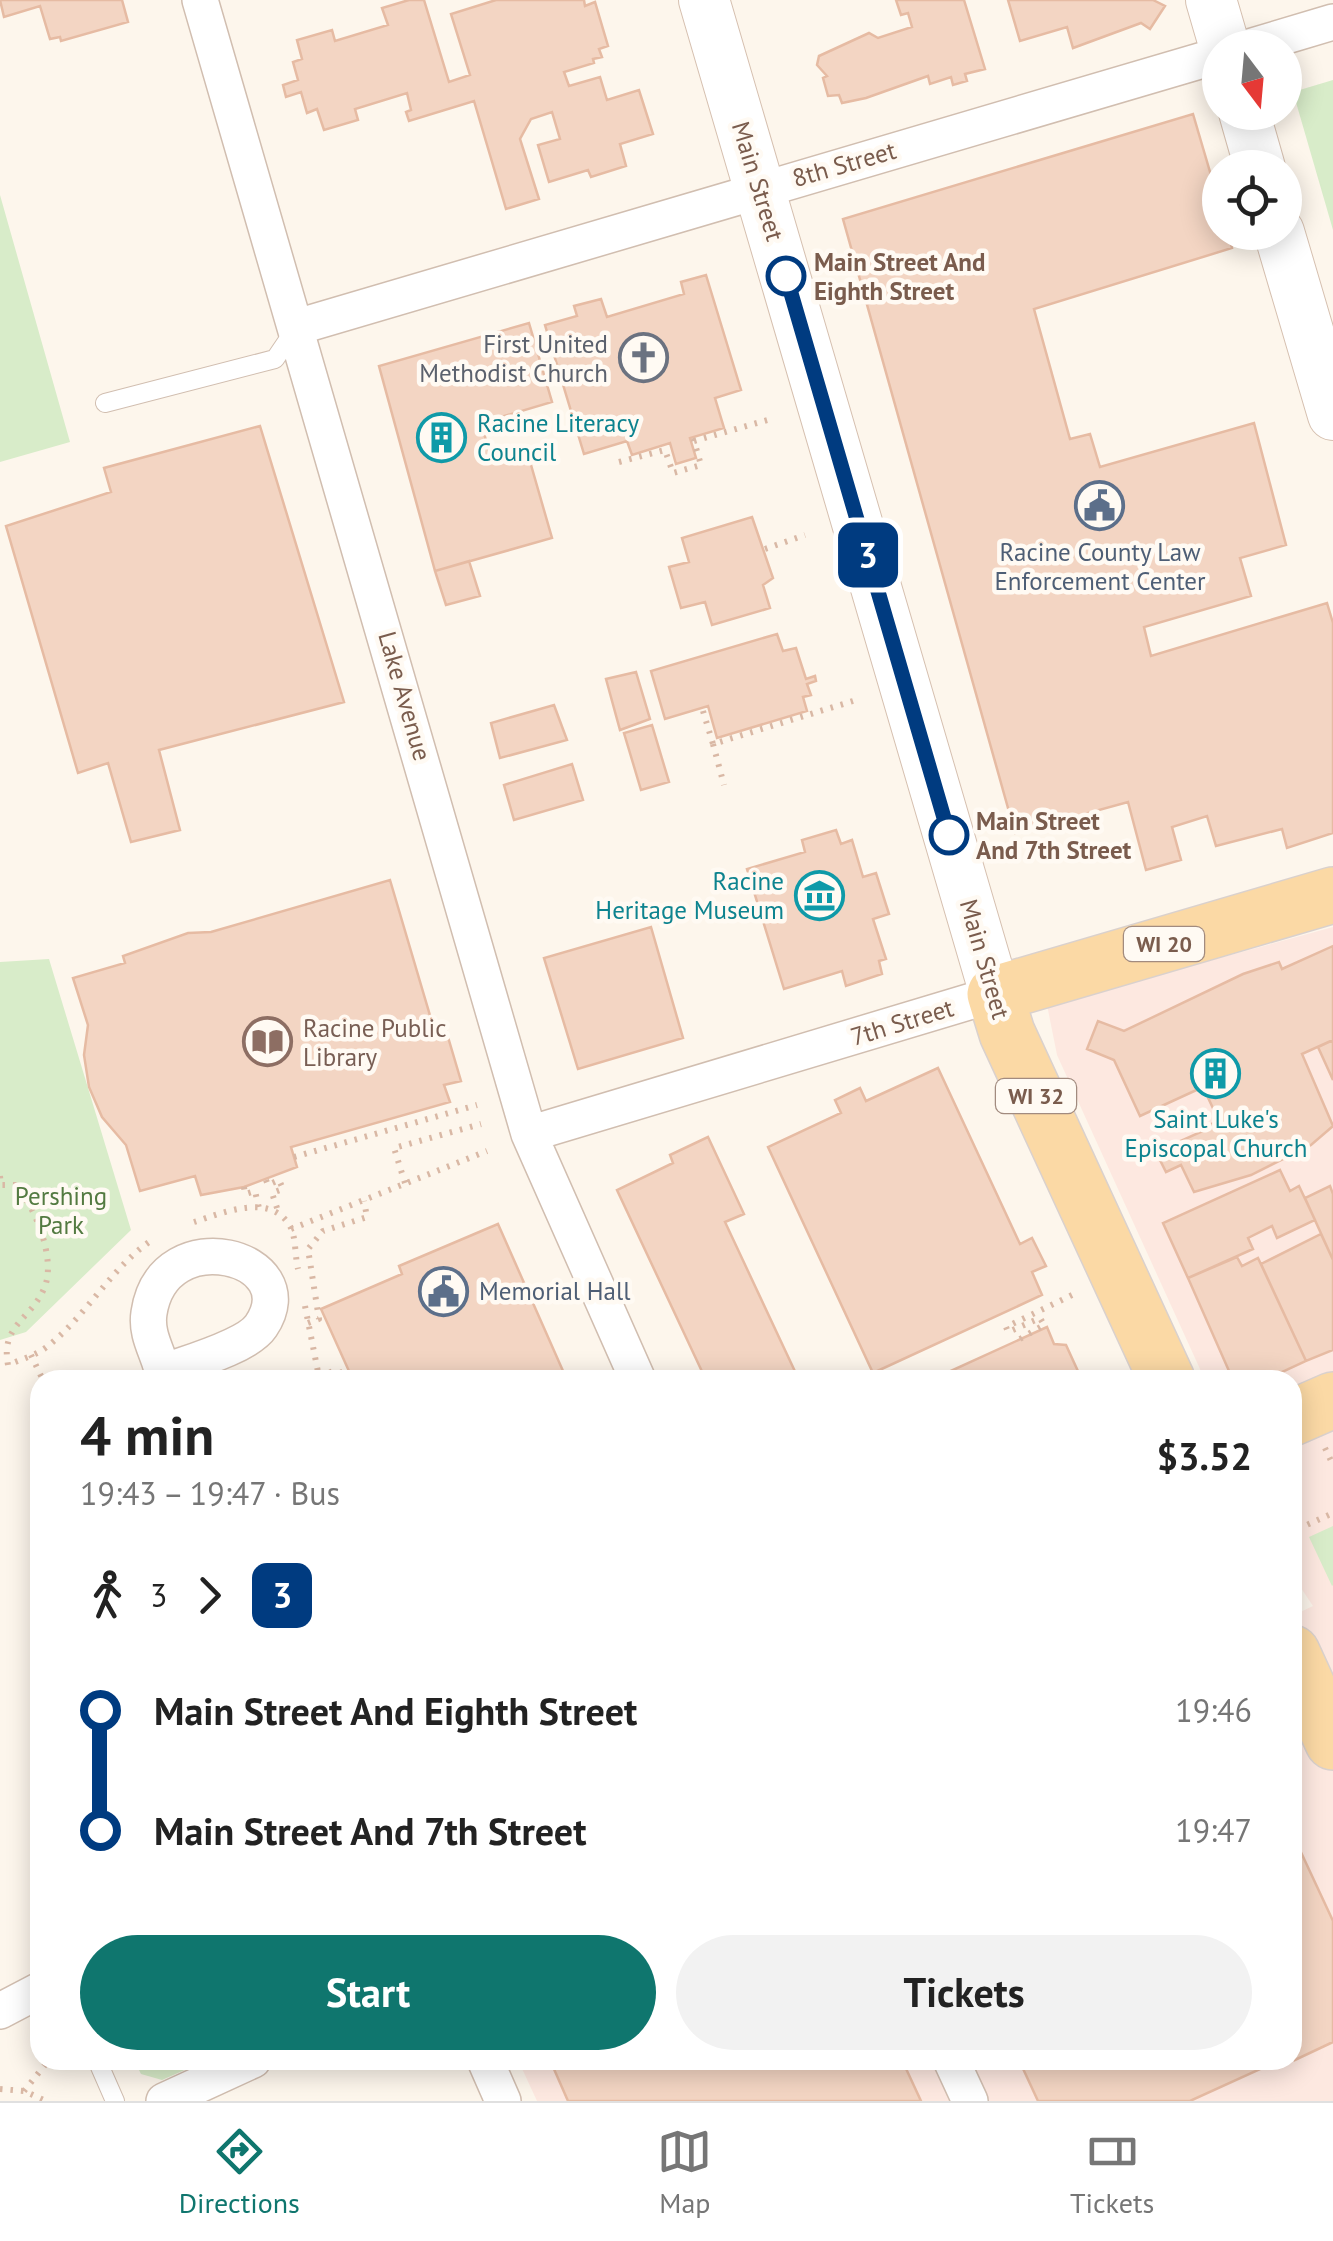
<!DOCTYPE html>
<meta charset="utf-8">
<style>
:root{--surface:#fff;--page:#f2f2f2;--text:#222;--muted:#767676;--line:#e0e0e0;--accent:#0f766e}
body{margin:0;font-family:"PT Sans",sans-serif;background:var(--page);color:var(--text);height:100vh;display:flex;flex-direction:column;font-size:38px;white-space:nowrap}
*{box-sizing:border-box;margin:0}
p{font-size:32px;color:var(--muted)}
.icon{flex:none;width:55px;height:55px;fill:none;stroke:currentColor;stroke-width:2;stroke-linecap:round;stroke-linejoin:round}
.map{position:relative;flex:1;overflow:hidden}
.drawer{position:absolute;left:30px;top:1370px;width:1272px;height:700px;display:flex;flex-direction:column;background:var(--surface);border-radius:30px;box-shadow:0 5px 25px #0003}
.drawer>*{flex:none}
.badge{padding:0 20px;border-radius:15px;font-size:35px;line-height:65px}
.needle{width:65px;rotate:164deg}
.controls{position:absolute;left:1202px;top:30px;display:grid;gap:20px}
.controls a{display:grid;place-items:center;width:100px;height:100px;border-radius:50%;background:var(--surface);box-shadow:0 5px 25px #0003;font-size:50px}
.map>.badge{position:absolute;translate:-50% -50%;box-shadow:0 0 0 5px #fff}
.legs{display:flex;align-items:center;gap:15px;height:110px;padding:0 50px;font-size:32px}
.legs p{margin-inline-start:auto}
.overview{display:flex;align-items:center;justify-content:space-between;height:170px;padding:0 50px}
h1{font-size:55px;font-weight:800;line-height:75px}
.action{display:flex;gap:20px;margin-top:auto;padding:20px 50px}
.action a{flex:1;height:115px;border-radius:60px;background:var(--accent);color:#fff;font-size:40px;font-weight:800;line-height:115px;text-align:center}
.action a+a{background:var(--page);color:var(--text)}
ul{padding:0 50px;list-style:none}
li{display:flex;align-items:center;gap:35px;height:120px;font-size:38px}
li i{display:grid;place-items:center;width:15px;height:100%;margin:0 12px;background:currentColor}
li i::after{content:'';width:25px;height:25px;margin:-12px;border:8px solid;border-radius:50%;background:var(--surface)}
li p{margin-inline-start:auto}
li:first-child i{background:linear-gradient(#0000 50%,currentColor 0)}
li:last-child i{background:linear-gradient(currentColor 50%,#0000 0)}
.menu{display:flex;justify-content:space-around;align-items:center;height:140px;border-top:2px solid var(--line);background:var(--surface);font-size:28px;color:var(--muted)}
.menu a{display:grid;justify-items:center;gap:5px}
.menu .selected{color:var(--accent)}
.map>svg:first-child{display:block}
.commercial{fill:#fde8e0}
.green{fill:#d8ecc9}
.building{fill:#f3d5c3;stroke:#e6bba3;stroke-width:2.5}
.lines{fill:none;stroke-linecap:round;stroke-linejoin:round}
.lane-casing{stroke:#d1beb0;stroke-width:20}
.street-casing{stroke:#d1beb0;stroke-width:38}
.secondary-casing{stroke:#d6c0b0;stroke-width:52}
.primary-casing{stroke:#dad1cd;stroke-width:58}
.path{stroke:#d9b8a5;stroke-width:6;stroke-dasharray:2.5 8;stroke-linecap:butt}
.lane{stroke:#fff;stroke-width:18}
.street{stroke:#fff;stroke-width:35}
.secondary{stroke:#fff;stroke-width:50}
.primary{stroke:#fbd9a5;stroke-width:55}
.line-1-casing{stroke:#fff;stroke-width:22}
.line-1{stroke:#003b80;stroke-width:15}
.stop-1-dot{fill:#fff;stroke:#003b80;stroke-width:5}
.labels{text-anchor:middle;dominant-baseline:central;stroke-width:9;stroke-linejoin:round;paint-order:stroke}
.shield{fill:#fffaf3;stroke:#a28b7f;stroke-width:2.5}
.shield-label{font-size:22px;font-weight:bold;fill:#7a5c4d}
.street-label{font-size:25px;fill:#7a5c4d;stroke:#fffaf3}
.stop-label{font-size:25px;font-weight:bold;fill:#7a5c4d;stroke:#fffaf3;text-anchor:start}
.worship-label{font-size:25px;fill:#5b616d;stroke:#fffaf3;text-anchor:end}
.culture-label{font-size:25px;fill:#0d838f;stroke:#fffaf3;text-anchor:start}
.service-label{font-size:25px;fill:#4e5e75;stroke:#fffaf3}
.education-label{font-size:25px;fill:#785e54;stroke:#fffaf3;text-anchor:start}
.park-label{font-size:25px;fill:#537a41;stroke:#fffaf3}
</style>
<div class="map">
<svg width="1333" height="2101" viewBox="0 0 1333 2101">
<rect width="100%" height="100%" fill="#fdf6ec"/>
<!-- commercial -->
<path class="commercial" d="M1333 927V2101H537L518 2060H1292V1616L1313 1606 1293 1576 1292 1380H1205L1057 1055 1047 1005Z"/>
<!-- green -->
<path class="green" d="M1333 80V230L1293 92Z
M0 195 70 442 0 462Z
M49 959 131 1230 26 1332 0 1340V962Z
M1333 1526V1585L1332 1586 1309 1537Z
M134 2060H207L162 2080 141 2074Z"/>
<!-- building -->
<path class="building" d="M0 0H122L128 22 61 41 60 37 50 39 40 6 4 17Z
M409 0H424L449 82 470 75 451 14 496 0H584L585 6 595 2 608 46 599 49 602 57 593 59 594 63 564 72 569 86 600 77 607 100 639 90 653 134 620 144 626 166 591 177 588 170 549 182 538 145 560 139 552 112 531 119 520 139 539 199 506 209 474 101 409 121 406 112 411 110 407 93 355 109 358 120 324 130 317 109 307 113 301 92 286 97 283 85 298 80 293 62 302 59 297 40 332 30 335 41 388 25 382 8Z
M896 0H964L985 69 965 74 967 81 953 85 951 77 930 84 928 76 866 98 842 103 839 95 828 96 823 78 827 76 817 65 819 56 869 33 878 38 912 27 908 13 901 15Z
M1008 0H1153L1165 6 1150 29 1141 23 1073 48 1067 27 1020 41Z
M1193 114 1220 206V232H1228L1232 248 1034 309 1070 439 1090 434 1100 467 1254 423 1286 545 1240 558 1251 596 1144 627 1151 656 1327 603 1333 623V833L1287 848 1282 829 1216 846 1207 816 1172 827 1181 860 1146 870 1128 802 1015 833 843 219Z
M706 275 741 390 715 398 724 428 690 438 696 458 676 464 670 443 632 455 627 441 584 454 545 325 577 316 574 306 601 299 607 317 684 294 681 282Z
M529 323 552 402 481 423 492 461 527 451 552 538 435 571 379 366Z
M260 426 344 702 159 750 180 830 131 842 108 763 78 773 6 526 111 492 104 468Z
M752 517 773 578 763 585 770 608 712 625 705 602 681 608 669 567 689 562 682 538Z
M469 561 480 596 446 605 435 571Z
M777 634 783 651 796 648 806 679 815 676 816 681 807 684 811 695 803 697 807 711 717 738 708 706 665 719 651 671Z
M636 672 650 719 620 730 606 679Z
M554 705 567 740 500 758 491 723Z
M652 725 669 782 641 790 624 733Z
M572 764 583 800 514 820 504 785Z
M836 830 841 844 852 840 863 877 876 873 889 914 873 919 886 959 879 961 882 974 846 986 842 971 784 989 747 869 805 852 802 840Z
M390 880 434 1029 445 1027 461 1081 444 1085 450 1102 291 1147 297 1167 244 1187 201 1195 195 1176 140 1191 126 1145 102 1117 89 1087 84 1055 88 1025 73 978 125 963 123 956 188 933 211 932Z
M651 927 683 1038 578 1069 544 958Z
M1333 946V1040L1302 1054 1333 1126 1311 1145 1251 1175 1194 1192 1181 1165 1166 1172 1156 1152 1203 1131 1218 1119 1203 1087 1140 1116 1114 1060 1087 1049 1098 1021 1124 1031 1243 974 1279 962 1282 969Z
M1333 1040V1080L1318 1047Z
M938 1068 1020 1244 1032 1238 1046 1266 1032 1272 1042 1295 873 1373 768 1147 841 1113 835 1100 860 1088 866 1101Z
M708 1137 744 1214 725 1222 799 1380H706L617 1190 673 1163 670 1155Z
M1280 1170 1290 1191 1299 1186 1315 1220 1277 1238 1272 1226 1248 1238 1253 1249 1188 1278 1163 1223Z
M1330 1186 1333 1194V1260L1305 1198Z
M498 1224 567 1380H353L321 1309 402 1274 399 1266Z
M1321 1234 1333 1260V1350L1306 1361 1261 1264Z
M1237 1257 1242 1266 1258 1258 1306 1361 1265 1380H1233L1188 1278Z
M1047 1327 1054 1344 1066 1345 1082 1380H931Z
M1292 1833 1333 1921V2042L1295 2060Z
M544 2060H902L921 2101H568L550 2060Z
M1019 2060H1280L1190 2101H1038Z"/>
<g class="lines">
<defs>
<path id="lane" d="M105 403 275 359 294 331
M97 2060 115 2101"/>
<path id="street" d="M200 0 529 1134 638 1380
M1246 48 1333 22
M297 327 1220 55
M529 1134 995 994
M163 1372C187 1363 247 1347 261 1326 308 1257 163 1218 149 1313 145 1338 162 1357 164 1380
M0 2011 40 1990
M485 2060 503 2101
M951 2060 970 2101
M164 2101 253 2060"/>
<path id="secondary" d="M704 0 995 994
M1211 0 1225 48
M1244 112 1260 168
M1279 232 1333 415"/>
<path id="primary" d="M1167 1380 1007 1033 995 994 1333 895
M1292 1418 1333 1400
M1292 1653 1333 1742"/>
</defs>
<!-- lane casing -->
<use href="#lane" class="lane-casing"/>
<!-- street casing -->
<use href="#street" class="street-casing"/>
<!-- secondary casing -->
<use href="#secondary" class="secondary-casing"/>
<!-- primary casing -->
<use href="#primary" class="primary-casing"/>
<!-- path -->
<path class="path" d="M619 462 665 450 673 473 701 465 694 441 771 419
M765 549 805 535
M703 711 713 744 853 701
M713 744 724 785
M294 1157 477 1105
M0 1176 1 1185H15C34 1204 56 1258 45 1286 33 1319 0 1324 8 1365 19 1360 34 1356 44 1349 87 1317 111 1266 155 1238
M266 1180 268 1185 279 1180 283 1189 272 1193 279 1214
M405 1183 394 1148 481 1124
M244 1187 245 1194 255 1191 259 1208
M194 1222C223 1213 272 1191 291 1228 296 1239 295 1257 298 1269
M291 1229 487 1151
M305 1306 319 1377 338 1369 344 1380
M308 1323 319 1319 308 1249 323 1231 367 1217 364 1201
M1020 1339 1044 1325 1040 1318 1008 1332 1006 1327 1072 1295
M31 1355 43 1380
M1104 1380 1109 1378
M1325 1448 1333 1465
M1298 1529 1333 1513
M0 2089 24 2091 46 2101
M24 2091 49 2060"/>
<!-- lane -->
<use href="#lane" class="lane"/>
<!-- street -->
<use href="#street" class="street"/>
<!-- secondary -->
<use href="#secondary" class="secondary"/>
<!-- primary -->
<use href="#primary" class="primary"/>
</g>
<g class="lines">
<defs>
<path id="line-1" d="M786 276 949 835"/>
</defs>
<!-- line-1 casing -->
<use href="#line-1" class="line-1-casing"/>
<!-- line-1 -->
<use href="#line-1" class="line-1"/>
</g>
<!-- icons -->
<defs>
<symbol id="church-ring" viewBox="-11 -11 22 22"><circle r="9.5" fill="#fffaf3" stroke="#6b7280" stroke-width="1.5"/><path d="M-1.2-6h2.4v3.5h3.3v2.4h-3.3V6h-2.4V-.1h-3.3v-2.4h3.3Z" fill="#6b7280"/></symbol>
<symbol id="building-ring" viewBox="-11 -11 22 22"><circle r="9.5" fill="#fffaf3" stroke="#0f9aa8" stroke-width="1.5"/><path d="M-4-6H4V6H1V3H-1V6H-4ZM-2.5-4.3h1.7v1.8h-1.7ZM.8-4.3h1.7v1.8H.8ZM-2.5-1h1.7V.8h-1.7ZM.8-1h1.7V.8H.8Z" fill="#0f9aa8"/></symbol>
<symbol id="civic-ring" viewBox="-11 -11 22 22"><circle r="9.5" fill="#fffaf3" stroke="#5c6f8a" stroke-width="1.5"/><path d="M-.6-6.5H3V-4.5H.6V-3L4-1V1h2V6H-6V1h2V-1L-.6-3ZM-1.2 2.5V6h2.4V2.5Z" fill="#5c6f8a"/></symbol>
<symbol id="museum-ring" viewBox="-11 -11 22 22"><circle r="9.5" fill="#fffaf3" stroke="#0f9aa8" stroke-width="1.5"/><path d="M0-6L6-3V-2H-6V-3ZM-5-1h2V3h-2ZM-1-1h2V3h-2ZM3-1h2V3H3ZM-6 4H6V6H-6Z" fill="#0f9aa8"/></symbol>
<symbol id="library-ring" viewBox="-11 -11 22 22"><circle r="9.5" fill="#fffaf3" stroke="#8d6e63" stroke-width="1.5"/><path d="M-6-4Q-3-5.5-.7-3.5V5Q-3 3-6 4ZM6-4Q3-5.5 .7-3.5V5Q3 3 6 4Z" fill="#8d6e63"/></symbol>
</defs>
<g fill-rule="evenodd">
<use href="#church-ring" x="616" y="330" width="55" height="55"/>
<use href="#building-ring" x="414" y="410" width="55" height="55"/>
<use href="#civic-ring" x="1072" y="478" width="55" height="55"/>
<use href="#museum-ring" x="792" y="868" width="55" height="55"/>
<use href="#library-ring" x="240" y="1014" width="55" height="55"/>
<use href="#building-ring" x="1188" y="1046" width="55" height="55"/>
<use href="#civic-ring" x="416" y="1264" width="55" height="55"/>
</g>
<!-- markers -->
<g class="stop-1-dot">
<circle cx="786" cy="276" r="18"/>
<circle cx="949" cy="835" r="18"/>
</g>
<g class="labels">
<!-- shield labels -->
<g class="shield">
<rect x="1124" y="927" width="80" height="34" rx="8"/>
<rect x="996" y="1079" width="80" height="34" rx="8"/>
</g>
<g class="shield-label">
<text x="1164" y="944">WI 20</text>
<text x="1036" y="1096">WI 32</text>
</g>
<!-- street labels -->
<g class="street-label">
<text transform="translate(844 164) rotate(-16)">8th Street</text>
<text transform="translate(758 181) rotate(73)">Main Street</text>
<text transform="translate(405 696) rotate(74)">Lake Avenue</text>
<text transform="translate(985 959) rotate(74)">Main Street</text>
<text transform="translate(902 1022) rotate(-17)">7th Street</text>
</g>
<!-- stop labels -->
<g class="stop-label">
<text x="814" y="262">Main Street And<tspan x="814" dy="29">Eighth Street</tspan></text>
<text x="976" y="821">Main Street<tspan x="976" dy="29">And 7th Street</tspan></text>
</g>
<!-- worship labels -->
<g class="worship-label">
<text x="608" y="344">First United<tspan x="608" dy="29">Methodist Church</tspan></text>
</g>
<!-- culture labels -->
<g class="culture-label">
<text x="477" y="423">Racine Literacy<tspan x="477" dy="29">Council</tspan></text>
<text x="784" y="881" text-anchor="end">Racine<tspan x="784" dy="29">Heritage Museum</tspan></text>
<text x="1216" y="1119" text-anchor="middle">Saint Luke's<tspan x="1216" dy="29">Episcopal Church</tspan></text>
</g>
<!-- service labels -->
<g class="service-label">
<text x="1100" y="552">Racine County Law<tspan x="1100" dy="29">Enforcement Center</tspan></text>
<text x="479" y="1291" text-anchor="start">Memorial Hall</text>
</g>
<!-- education labels -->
<g class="education-label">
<text x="303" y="1028">Racine Public<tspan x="303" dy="29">Library</tspan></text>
</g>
<!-- park labels -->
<g class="park-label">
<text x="61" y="1196">Pershing<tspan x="61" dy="29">Park</tspan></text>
</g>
</g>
</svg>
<div class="controls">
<a><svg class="needle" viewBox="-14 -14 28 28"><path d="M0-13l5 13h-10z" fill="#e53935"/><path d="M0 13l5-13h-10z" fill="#767676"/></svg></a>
<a><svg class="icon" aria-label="locate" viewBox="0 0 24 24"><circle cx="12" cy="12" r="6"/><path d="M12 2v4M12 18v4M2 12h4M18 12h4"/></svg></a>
</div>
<b class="badge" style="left:868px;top:555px;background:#003b80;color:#fff">3</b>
<section class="drawer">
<div class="overview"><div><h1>4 min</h1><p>19:43 – 19:47 · Bus</p></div><b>$3.52</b></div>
<div class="legs"><svg class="icon" aria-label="walk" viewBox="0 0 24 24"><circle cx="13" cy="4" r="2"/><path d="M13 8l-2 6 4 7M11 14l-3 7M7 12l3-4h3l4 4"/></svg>3<svg class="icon" aria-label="forward" viewBox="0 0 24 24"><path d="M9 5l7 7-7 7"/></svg><b class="badge" style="background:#003b80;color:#fff">3</b></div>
<ul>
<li><i style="color:#003b80"></i><b>Main Street And Eighth Street</b><p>19:46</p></li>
<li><i style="color:#003b80"></i><b>Main Street And 7th Street</b><p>19:47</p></li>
</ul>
<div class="action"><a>Start</a><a>Tickets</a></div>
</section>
</div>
<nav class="menu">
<a class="selected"><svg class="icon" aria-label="directions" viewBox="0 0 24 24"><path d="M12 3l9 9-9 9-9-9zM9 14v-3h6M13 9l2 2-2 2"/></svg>Directions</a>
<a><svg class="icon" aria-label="map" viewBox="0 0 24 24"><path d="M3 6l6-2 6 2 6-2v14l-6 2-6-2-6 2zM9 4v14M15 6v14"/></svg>Map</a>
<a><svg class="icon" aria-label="tickets" viewBox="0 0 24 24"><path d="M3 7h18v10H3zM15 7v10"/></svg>Tickets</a>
</nav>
